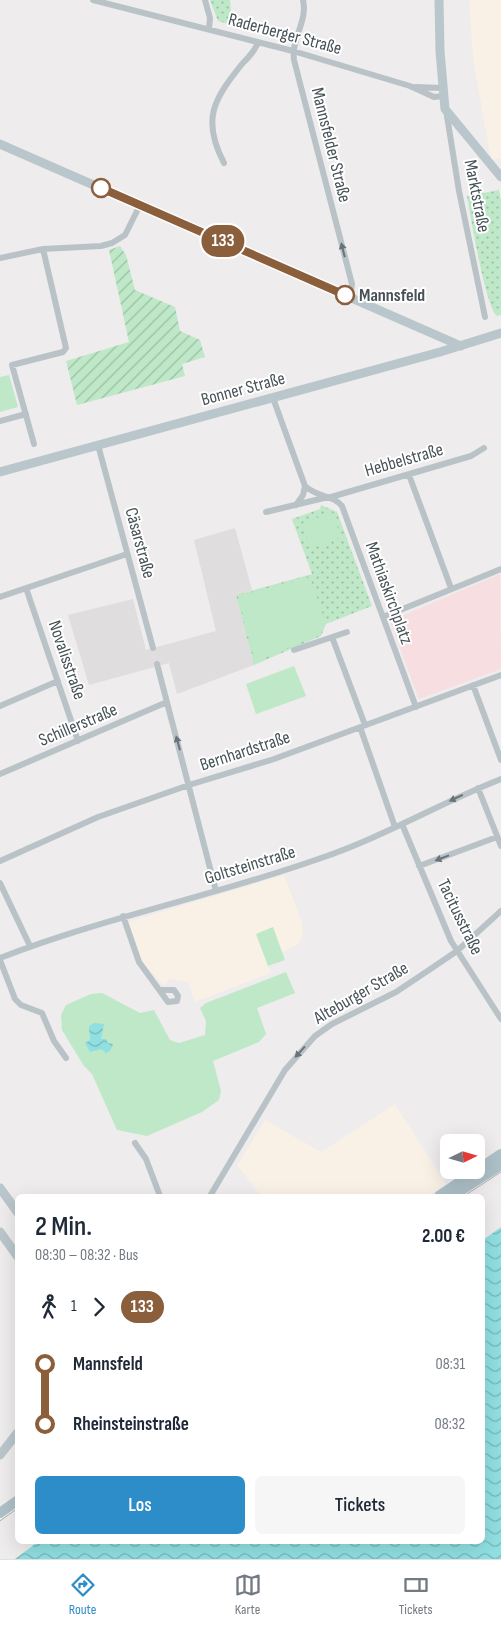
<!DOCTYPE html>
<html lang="de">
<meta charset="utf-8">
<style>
:root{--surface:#fff;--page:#f6f6f7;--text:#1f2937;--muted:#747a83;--line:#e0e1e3;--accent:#2d8dc8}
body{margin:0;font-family:"Sofia Sans Condensed",sans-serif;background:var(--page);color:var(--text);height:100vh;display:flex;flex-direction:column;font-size:19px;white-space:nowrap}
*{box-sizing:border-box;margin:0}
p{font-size:16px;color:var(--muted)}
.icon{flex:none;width:28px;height:28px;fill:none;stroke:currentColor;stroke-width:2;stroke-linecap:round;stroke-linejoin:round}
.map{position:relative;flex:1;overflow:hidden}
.drawer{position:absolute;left:15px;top:1194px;width:470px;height:350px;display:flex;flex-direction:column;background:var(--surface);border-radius:8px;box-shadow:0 5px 20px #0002}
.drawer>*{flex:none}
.badge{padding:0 10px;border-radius:16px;font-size:18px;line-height:32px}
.needle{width:32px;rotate:85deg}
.tools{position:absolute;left:440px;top:1134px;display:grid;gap:10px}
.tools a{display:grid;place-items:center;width:45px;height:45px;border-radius:8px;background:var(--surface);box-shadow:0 5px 20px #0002;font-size:25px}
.map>.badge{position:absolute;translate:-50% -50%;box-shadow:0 0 0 2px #fff}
.legs{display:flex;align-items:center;gap:8px;height:55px;padding:0 20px;font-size:16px}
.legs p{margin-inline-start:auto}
.summary{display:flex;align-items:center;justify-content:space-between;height:85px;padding:0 20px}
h1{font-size:28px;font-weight:600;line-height:38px}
.button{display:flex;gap:10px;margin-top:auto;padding:10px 20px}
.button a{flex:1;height:58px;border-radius:8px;background:var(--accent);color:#fff;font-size:20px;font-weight:600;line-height:58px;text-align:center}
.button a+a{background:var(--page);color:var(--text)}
ul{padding:0 20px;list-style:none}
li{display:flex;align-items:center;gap:18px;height:60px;font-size:19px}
li i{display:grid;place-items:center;width:8px;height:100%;margin:0 6px;background:currentColor}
li i::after{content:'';width:12px;height:12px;margin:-6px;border:4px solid;border-radius:50%;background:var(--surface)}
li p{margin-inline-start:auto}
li:first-child i{background:linear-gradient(#0000 50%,currentColor 0)}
li:last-child i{background:linear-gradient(currentColor 50%,#0000 0)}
.tabs{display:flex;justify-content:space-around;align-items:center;height:70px;border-top:1px solid var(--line);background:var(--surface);font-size:14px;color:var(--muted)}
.tabs a{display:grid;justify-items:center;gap:2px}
.tabs .selected{color:var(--accent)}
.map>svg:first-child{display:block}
.commercial{fill:#f9f0e6}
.education{fill:#dfddde}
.medical{fill:#f7dee0}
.grass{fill:url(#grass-dots)}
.park{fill:#bee8c7}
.garden{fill:url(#garden-furrows)}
.water{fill:url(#water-waves)}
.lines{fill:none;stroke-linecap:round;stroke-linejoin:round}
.street{stroke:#b9c3c7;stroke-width:6}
.secondary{stroke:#b9c6cc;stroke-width:9}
.primary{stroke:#aec0c8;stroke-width:10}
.tram{stroke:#afb3b6;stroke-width:1}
.oneway{fill:#687479}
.line-1-casing{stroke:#fff;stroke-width:11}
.line-1{stroke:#8b5e3c;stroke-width:8}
.stop-1-dot{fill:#fff;stroke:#8b5e3c;stroke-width:2.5}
.labels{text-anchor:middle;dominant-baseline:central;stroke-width:4;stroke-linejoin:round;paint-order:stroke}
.street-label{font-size:18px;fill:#465257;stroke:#fff}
.stop-label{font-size:18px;font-weight:bold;fill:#465257;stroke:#fff;text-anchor:start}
</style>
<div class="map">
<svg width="501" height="1559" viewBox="0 0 501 1559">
<defs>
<pattern id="grass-dots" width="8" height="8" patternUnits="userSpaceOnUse" patternTransform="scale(1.25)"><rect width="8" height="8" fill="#bee8c7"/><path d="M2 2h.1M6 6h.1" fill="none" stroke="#9cbfa4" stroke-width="1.8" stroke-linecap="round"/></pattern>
<pattern id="garden-furrows" width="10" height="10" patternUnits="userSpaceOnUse" patternTransform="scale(1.25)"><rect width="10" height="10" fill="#bee8c7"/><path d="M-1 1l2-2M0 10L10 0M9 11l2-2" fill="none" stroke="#9cbfa4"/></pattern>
<pattern id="water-waves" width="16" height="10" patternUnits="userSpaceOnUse" patternTransform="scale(1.25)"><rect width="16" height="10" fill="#90dfe1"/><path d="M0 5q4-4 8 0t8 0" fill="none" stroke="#77b7b9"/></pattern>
</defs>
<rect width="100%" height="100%" fill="#eeecec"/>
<!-- commercial -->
<path class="commercial" d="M469 0H501V158L491 160 473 59Z
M284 875 302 922 303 933 299 944 282 952 285 960 268 966 271 973 195 1002 188 982 169 979 164 986 143 963 128 922Z
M395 1104 446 1184 428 1196H261L237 1165 265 1120 321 1152Z"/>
<!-- education -->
<path class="education" d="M235 528 252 590 236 595 254 665 177 694 169 663 89 685 68 615 133 599 146 650 216 631 194 540Z"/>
<!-- medical -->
<path class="medical" d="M500 574 501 669 419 699 390 621Z"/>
<!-- grass -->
<path class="grass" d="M210 0H230L232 25 218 21Z
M499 190 501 200V315L497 316C485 306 471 217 467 196Z
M321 505 337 512 372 606 326 624 321 636 254 665 236 595 312 574 292 519 320 509Z"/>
<!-- park -->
<path class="park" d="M9 375 18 407 0 412V377Z
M332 512 341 537 311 548 301 524Z
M310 577 325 621 320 634 255 662 238 596Z
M294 666 306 696 256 714 246 684Z
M273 927 285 960 268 966 256 934Z
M286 972 295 993 257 1008 266 1034 259 1042 213 1061 221 1091 219 1100 202 1112 147 1136 117 1130 92 1074 84 1066 62 1030 61 1015 66 1005 91 994 102 993 140 1013 154 1010 170 1040 179 1043 205 1035 206 1021 200 1008 206 1003Z"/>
<!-- garden -->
<path class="garden" d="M120 246 126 255 135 290 175 307 180 331 200 340 205 357 182 364 185 376 77 405 66 361 129 342 109 250Z"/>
<!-- water -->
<path class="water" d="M94 1023 104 1024 101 1039H106L108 1043 113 1044 110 1051 106 1053 101 1049 90 1052 85 1043 90 1040 89 1026Z
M501 1227V1559H15L39 1541H482L483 1240Z"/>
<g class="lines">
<!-- street -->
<path class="street" d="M93 0 293 51 410 86 434 97 443 96
M205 0 210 18 209 29
M303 0C308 21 291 39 294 60L352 284 350 298
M416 87 442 88
M446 110 459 191 485 317
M224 163C201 119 214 99 242 64 248 58 256 50 258 42
M0 258 43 249 101 246 112 243 125 235 140 205
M273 398 305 486C320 499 332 494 342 506L416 707
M0 421 26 414
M34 444 12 365 63 352 66 348 43 249
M98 445 153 648
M409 475 451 588
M331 497 471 456 484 448
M296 505 303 495 305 486
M266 512 324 498
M26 588 78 741
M0 597 127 554
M383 617 501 569
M332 637 365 725
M294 650 347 632
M157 664 216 891
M473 685 501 760
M0 706 58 681
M360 727 395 827
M0 774 167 702
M478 788 501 846
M402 824 451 941 501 1019
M0 861 98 817 189 785 274 759 501 675
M419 866 497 837
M0 883 30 946
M123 916 139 962 168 1002 177 1001 178 996 174 990H162
M0 958C105 917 215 896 321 858 383 837 440 803 501 779
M0 960 15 999 21 1005 42 1013 54 1041 66 1058
M135 1143 146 1159 160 1196
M210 1196 285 1070 315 1036 332 1024 396 992 429 970 457 951 501 911"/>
<!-- secondary -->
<path class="secondary" d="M439 0 440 51 445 109 501 177
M0 144 461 346
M0 472 440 352 501 333
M0 1188 18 1213
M0 1232 18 1257
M0 1455 18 1432"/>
<!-- primary -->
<path class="primary" d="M439 1196 501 1154
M452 1196 501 1165
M0 1513 18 1500"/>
<!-- tram -->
<path class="tram" d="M464 1196 501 1172
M0 1521 18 1508"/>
</g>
<!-- one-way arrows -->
<defs><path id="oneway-solid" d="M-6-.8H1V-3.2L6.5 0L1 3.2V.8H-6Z" transform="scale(1.25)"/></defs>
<g class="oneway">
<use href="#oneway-solid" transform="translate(343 250) rotate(-104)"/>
<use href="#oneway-solid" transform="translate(178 743) rotate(-105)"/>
<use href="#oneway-solid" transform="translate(456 798) rotate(155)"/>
<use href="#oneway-solid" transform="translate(442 858) rotate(159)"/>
<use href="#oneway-solid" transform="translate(300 1052) rotate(132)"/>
</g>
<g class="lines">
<defs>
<path id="line-1" d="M101 188 345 295"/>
</defs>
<!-- line-1 casing -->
<use href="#line-1" class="line-1-casing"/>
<!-- line-1 -->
<use href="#line-1" class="line-1"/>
</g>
<!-- markers -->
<g class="stop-1-dot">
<circle cx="101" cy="188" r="9"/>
<circle cx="345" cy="295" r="9"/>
</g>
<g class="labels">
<!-- street labels -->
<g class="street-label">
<text transform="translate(285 34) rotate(15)">Raderberger Straße</text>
<text transform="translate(331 145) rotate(76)">Mannsfelder Straße</text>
<text transform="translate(477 196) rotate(79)">Marktstraße</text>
<text transform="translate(243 389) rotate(-15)">Bonner Straße</text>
<text transform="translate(404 460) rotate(-16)">Hebbelstraße</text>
<text transform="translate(140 543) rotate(75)">Cäsarstraße</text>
<text transform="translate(389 593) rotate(70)">Mathiaskirchplatz</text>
<text transform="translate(67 660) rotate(71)">Novalisstraße</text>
<text transform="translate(78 725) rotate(-23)">Schillerstraße</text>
<text transform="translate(245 751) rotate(-18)">Bernhardstraße</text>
<text transform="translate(250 865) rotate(-17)">Goltsteinstraße</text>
<text transform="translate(460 917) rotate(64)">Tacitusstraße</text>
<text transform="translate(361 993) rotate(-30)">Alteburger Straße</text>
</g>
<!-- stop labels -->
<g class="stop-label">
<text x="359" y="295">Mannsfeld</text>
</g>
</g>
</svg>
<div class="tools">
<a><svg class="needle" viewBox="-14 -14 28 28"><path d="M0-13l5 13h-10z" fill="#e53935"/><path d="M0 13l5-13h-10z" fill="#747a83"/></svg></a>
</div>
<b class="badge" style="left:223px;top:241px;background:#8b5e3c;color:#fff">133</b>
<section class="drawer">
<div class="summary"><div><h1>2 Min.</h1><p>08:30 – 08:32 · Bus</p></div><b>2.00 €</b></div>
<div class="legs"><svg class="icon" aria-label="walk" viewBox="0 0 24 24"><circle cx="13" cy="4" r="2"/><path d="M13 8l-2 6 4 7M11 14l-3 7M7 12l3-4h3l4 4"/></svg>1<svg class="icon" aria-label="forward" viewBox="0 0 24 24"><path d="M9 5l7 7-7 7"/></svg><b class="badge" style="background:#8b5e3c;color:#fff">133</b></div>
<ul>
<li><i style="color:#8b5e3c"></i><b>Mannsfeld</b><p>08:31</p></li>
<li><i style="color:#8b5e3c"></i><b>Rheinsteinstraße</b><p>08:32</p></li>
</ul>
<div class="button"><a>Los</a><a>Tickets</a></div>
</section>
</div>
<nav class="tabs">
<a class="selected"><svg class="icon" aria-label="directions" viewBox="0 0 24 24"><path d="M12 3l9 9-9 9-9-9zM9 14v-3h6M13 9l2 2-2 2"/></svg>Route</a>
<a><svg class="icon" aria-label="map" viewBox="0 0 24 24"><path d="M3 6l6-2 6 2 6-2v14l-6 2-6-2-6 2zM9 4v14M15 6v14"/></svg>Karte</a>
<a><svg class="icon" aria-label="tickets" viewBox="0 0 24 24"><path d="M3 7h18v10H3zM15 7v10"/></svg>Tickets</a>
</nav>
